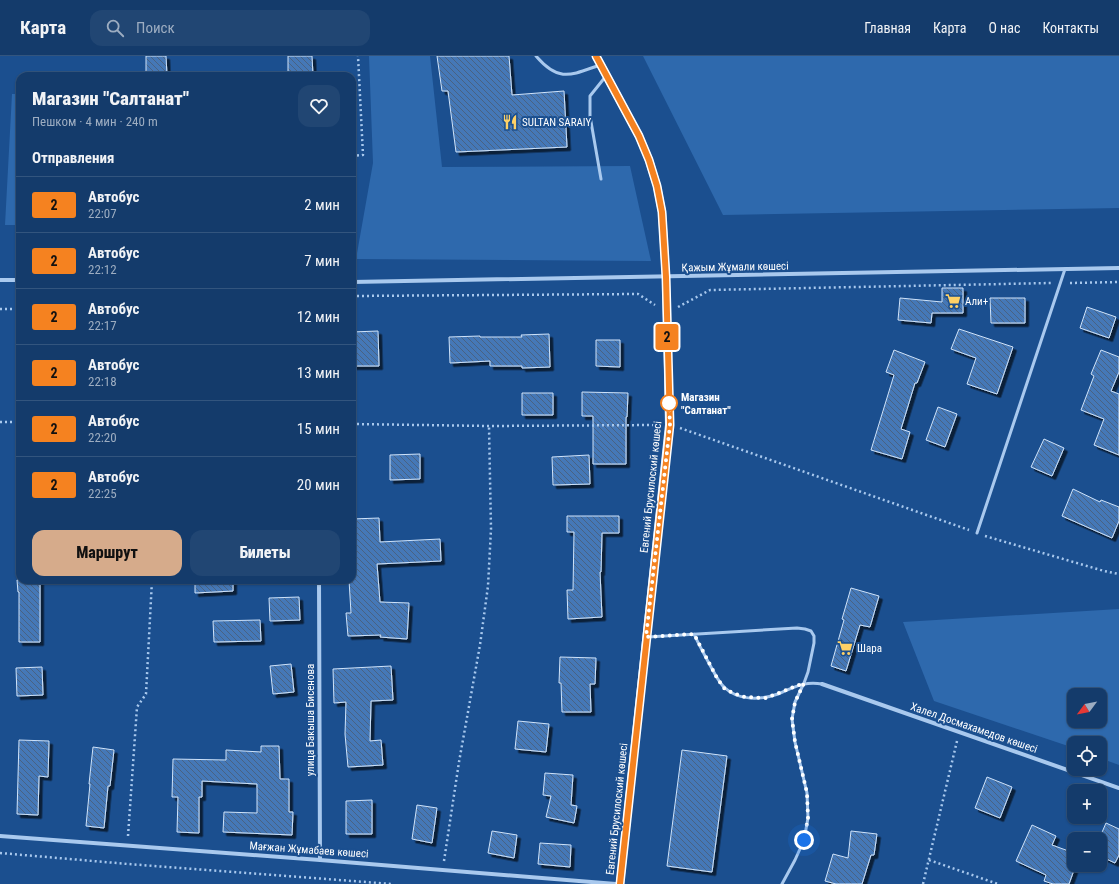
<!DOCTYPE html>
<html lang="ru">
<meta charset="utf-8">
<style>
:root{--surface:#143b6b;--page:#214673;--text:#f1f3f6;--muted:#9dadc1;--line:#33557e;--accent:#d6ab8b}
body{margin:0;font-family:"Roboto Condensed",sans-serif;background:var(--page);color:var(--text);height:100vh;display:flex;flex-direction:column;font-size:15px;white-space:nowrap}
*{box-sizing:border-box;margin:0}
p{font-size:13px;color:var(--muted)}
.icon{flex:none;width:22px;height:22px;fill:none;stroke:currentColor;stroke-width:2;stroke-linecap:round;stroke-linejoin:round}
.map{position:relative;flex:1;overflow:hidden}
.sheet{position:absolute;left:16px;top:16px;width:340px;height:512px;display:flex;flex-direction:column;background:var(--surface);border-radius:12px;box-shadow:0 1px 3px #0004,0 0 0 1px var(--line)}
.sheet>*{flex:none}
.badge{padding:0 8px;border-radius:3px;font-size:14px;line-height:26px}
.needle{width:26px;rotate:238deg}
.buttons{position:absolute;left:1067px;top:632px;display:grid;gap:8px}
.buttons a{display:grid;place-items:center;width:40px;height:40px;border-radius:8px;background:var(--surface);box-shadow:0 1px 3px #0004,0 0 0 1px var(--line);font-size:20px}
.you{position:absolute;width:20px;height:20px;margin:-10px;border:3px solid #fff;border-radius:50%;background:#1a73e8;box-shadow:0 0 0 6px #1a73e833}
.map>.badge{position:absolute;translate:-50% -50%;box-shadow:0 0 0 2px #fff}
h2{padding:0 16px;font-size:15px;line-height:36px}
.round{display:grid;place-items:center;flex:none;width:42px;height:42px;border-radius:12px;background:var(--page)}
.summary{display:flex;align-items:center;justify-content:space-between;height:68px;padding:0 16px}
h1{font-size:19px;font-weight:800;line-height:30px}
.action{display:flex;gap:8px;margin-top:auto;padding:8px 16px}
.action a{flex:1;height:46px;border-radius:12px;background:var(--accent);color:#111;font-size:16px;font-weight:800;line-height:46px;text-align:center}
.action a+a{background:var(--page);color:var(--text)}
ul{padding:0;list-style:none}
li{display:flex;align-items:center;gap:12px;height:56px;padding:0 16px;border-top:1px solid var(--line)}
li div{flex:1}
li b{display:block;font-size:15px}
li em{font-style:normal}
li .badge{min-width:44px;font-weight:700;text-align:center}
header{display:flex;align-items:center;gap:24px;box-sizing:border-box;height:56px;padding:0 20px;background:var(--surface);border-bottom:1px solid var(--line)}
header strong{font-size:19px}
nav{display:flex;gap:22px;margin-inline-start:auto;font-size:14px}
.search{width:280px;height:36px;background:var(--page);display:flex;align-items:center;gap:10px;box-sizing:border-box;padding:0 14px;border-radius:12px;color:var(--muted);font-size:15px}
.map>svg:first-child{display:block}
.green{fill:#2e69ad;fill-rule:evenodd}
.building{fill:url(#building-back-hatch);stroke:#cfe3fa;filter:url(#shadow)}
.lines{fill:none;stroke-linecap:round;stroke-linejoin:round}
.path{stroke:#a9c9ee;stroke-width:2.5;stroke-dasharray:2 3;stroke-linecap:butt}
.service{stroke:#a9c9ee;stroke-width:3}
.minor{stroke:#a9c9ee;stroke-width:4}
.secondary{stroke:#d6e6fa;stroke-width:8}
.line-casing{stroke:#fff;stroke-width:9}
.line{stroke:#f58220;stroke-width:6}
.walk{stroke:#fff;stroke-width:4;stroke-dasharray:0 7.2}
.stop-dot{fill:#fff;stroke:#f58220;stroke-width:2}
.labels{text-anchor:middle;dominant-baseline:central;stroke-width:4;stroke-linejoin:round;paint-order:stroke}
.poi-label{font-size:11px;fill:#fff;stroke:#1b4f8f;text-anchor:start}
.street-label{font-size:11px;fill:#fff;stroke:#1b4f8f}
.stop-label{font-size:11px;font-weight:bold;fill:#fff;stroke:#1b4f8f;text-anchor:start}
</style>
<header>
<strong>Карта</strong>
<div class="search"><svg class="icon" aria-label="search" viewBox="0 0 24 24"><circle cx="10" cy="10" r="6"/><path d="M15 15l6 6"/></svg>Поиск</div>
<nav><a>Главная</a><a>Карта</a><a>О нас</a><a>Контакты</a></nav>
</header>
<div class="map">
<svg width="1119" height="828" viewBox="0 0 1119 828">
<defs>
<pattern id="building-back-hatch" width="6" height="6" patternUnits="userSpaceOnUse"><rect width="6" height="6" fill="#4478b7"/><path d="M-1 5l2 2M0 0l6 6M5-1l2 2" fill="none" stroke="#486282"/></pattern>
<filter id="shadow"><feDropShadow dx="3.5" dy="3.5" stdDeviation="0" flood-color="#0009"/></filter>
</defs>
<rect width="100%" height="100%" fill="#1b4f8f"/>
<!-- green -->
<path class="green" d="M369 0H430L442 111 630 110 651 205 356 203 373 107Z
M643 0H1119V152L723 159Z
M12 38H20V169H5Z
M1119 553V709L1100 702V687H1074V692L934 645 903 566ZM1074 639H1100V665H1074Z"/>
<!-- building -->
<path class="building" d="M146 0H166L167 20H146Z
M288 0H312L313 20H288Z
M437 0H509L512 39 564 35 567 91 456 96 448 35H442Z
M942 232H963V257H932L931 267 898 264 900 242 942 246Z
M990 242H1025V267H991Z
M1087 251 1116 261 1109 282 1080 272Z
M959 273 1013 291 997 338 967 328 976 302 951 293Z
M378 275 379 310H352V276Z
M549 278 550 311 522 312V310H490V305L450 307 449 281 480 280V281H522L521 279Z
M596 284H620V311L596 310Z
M894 294 925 306 917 327H915L901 373 910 376 902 403 871 394 894 319 886 316Z
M1101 294 1119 301V316L1111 335 1119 338V399L1094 389 1104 363 1081 354 1094 320 1091 318Z
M582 336 628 337 627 361H626V408H593V360H582Z
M522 337H553V359H522Z
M938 351 957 358 945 391 926 384Z
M1044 383 1064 392 1052 420 1031 411Z
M420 398V423L390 424V399Z
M589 399 590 428 553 429 552 401Z
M1073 433 1100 446 1101 444 1119 451V465L1112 482 1062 460Z
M567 460H619V477H602L601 516H600L602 561 568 563 567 534H573L574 476H567Z
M379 462 380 486 440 483 441 505 377 508 380 546 409 547 407 583 380 581 381 579 348 580 346 557H351L349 524H352V463Z
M17 524H40V586H19V536H18Z
M195 524H233V535L195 537Z
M851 532 879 540 870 571 860 569 846 615 831 610 844 564 842 563Z
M299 541 300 564 270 565 269 542Z
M260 564 261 585 214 586 213 565Z
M560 601 596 602 595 628H590L591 656H562L561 627H559Z
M291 608 294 636 273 638 270 610Z
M391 610 393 644 371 645 370 685 381 684 383 709 348 711 345 678 346 646 334 647 333 613Z
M42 611 43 639 17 640 16 612Z
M518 665 549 668 546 696 515 693Z
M19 684 49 685 48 721 39 720 38 759 17 758Z
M261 690H279L280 723H289V756H293L292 779 223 776 224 756 257 757V728L202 725V741H199V777L177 776 178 741H172L173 703 226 704V694L261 696Z
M93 691 114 694 110 730H108L104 772 86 770 90 728H89Z
M682 694 727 700 712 816 667 810Z
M545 717 573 719 571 749 577 750 574 767 546 761 551 740 543 739Z
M987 721 1012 731 1000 762 975 752Z
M372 744V778H346V745Z
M417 749 437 752 432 787 412 783Z
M1106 767 1119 773V799L1115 807 1100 800V781Z
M1032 769 1056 780 1052 789 1074 797V814L1069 828H1053L1044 825 1046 819 1016 805Z
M492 775 517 779 514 802 488 797Z
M851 775 877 778 874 799H871L862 828H836L825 825 833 798 848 802Z
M540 787 571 789 570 811 538 808Z"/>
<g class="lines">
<!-- path -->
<path class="path" d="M352 100 363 99 358 0
M1070 227 1119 226
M352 240 638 238 655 249
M678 251 710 234 1051 227
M0 253H20
M0 366H20
M352 368 489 370 657 369
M680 372 969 474
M985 480 1104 515 1119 518
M128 780 137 651 146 638 152 524
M0 797 128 808 392 828
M929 804 998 828
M444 805 459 706 480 589 488 530 491 473 489 370
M923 828 957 685"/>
<!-- service -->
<path class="service" d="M536 0C559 27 571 19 600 9
M601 123 590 60V40L606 20
M977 477 1065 213
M694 578C699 589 705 600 711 611 715 618 719 627 725 632 739 645 761 644 778 638 795 631 804 625 822 628
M648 581 797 572 805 573 811 575 814 580V587L808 616 804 627 795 646 792 663 795 686 807 737 808 762 804 784 795 804 782 828"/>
<!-- minor -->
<path class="minor" d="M0 224H20
M352 226 1119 212
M319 524 320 804
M822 628 1119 732
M0 780 320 804 616 828"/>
<!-- secondary -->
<path class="secondary" d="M596 0 639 80 649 104 657 130 662 156 666 221 669 369 620 828"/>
</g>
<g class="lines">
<defs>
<path id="line" d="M596 0 639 80 649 104 657 130 662 156 666 221 670 369 620 828"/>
</defs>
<!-- line casing -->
<use href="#line" class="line-casing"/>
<!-- line -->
<use href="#line" class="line"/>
<!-- walk -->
<path class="walk" d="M669 347 670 369 646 581 694 578 717 622 724 632 733 637 745 641 766 642 804 627 795 646 792 663 795 686 807 737 808 762 804 784"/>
</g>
<!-- icons -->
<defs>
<symbol id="restaurant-bare" viewBox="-9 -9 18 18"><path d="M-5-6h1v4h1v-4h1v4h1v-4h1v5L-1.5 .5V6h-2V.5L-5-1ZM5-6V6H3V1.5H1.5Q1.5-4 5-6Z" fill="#ffd166" stroke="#1b4f8f" stroke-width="2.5" paint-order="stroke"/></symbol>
<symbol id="supermarket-bare" viewBox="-9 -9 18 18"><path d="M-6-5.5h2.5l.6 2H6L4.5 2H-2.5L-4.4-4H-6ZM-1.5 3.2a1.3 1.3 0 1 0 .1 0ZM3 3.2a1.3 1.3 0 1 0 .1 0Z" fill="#ffd166" stroke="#1b4f8f" stroke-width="2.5" paint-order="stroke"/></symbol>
</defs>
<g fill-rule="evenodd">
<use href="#restaurant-bare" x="499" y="55" width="22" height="22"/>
<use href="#supermarket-bare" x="942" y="234" width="22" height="22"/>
<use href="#supermarket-bare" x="834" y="581" width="22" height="22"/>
</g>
<!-- markers -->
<circle class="stop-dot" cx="669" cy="347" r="8"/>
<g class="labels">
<!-- poi labels -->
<g class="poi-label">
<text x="522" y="66">SULTAN SARAIY</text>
<text x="965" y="245">Али+</text>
<text x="857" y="592">Шара</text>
</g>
<!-- street labels -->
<g class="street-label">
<text transform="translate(735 211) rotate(-1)">Қажым Жұмали көшесі</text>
<text transform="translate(651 431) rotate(-84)">Евгений Брусилоский көшесі</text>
<text transform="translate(310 664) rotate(-90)">улица Бакыша Бисенова</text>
<text transform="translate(974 672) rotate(19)">Халел Досмахамедов көшесі</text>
<text transform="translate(617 753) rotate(-84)">Евгений Брусилоский көшесі</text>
<text transform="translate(309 794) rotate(4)">Мағжан Жұмабаев көшесі</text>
</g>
<!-- stop labels -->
<g class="stop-label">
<text x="681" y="341">Магазин<tspan x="681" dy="13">"Салтанат"</tspan></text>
</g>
</g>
</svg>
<div class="buttons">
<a><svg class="needle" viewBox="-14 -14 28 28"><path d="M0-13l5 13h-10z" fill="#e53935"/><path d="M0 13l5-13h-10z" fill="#9dadc1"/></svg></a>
<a><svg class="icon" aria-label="locate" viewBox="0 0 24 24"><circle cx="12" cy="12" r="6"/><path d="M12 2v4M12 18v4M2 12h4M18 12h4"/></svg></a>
<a>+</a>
<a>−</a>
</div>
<div class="you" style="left:804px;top:784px"></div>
<b class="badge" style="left:667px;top:281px;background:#f58220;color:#111">2</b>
<section class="sheet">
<div class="summary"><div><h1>Магазин &quot;Салтанат&quot;</h1><p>Пешком · 4 мин · 240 m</p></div><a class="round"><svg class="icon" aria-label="heart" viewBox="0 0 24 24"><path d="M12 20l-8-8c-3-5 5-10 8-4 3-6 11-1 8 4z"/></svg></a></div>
<h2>Отправления</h2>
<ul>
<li><span class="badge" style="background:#f58220;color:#111">2</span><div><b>Автобус</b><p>22:07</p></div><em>2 мин</em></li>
<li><span class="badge" style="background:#f58220;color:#111">2</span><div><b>Автобус</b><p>22:12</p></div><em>7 мин</em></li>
<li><span class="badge" style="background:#f58220;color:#111">2</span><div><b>Автобус</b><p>22:17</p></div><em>12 мин</em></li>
<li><span class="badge" style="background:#f58220;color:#111">2</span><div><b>Автобус</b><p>22:18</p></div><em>13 мин</em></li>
<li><span class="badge" style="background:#f58220;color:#111">2</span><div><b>Автобус</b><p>22:20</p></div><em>15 мин</em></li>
<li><span class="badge" style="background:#f58220;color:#111">2</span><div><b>Автобус</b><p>22:25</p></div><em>20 мин</em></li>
</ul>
<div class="action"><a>Маршрут</a><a>Билеты</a></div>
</section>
</div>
